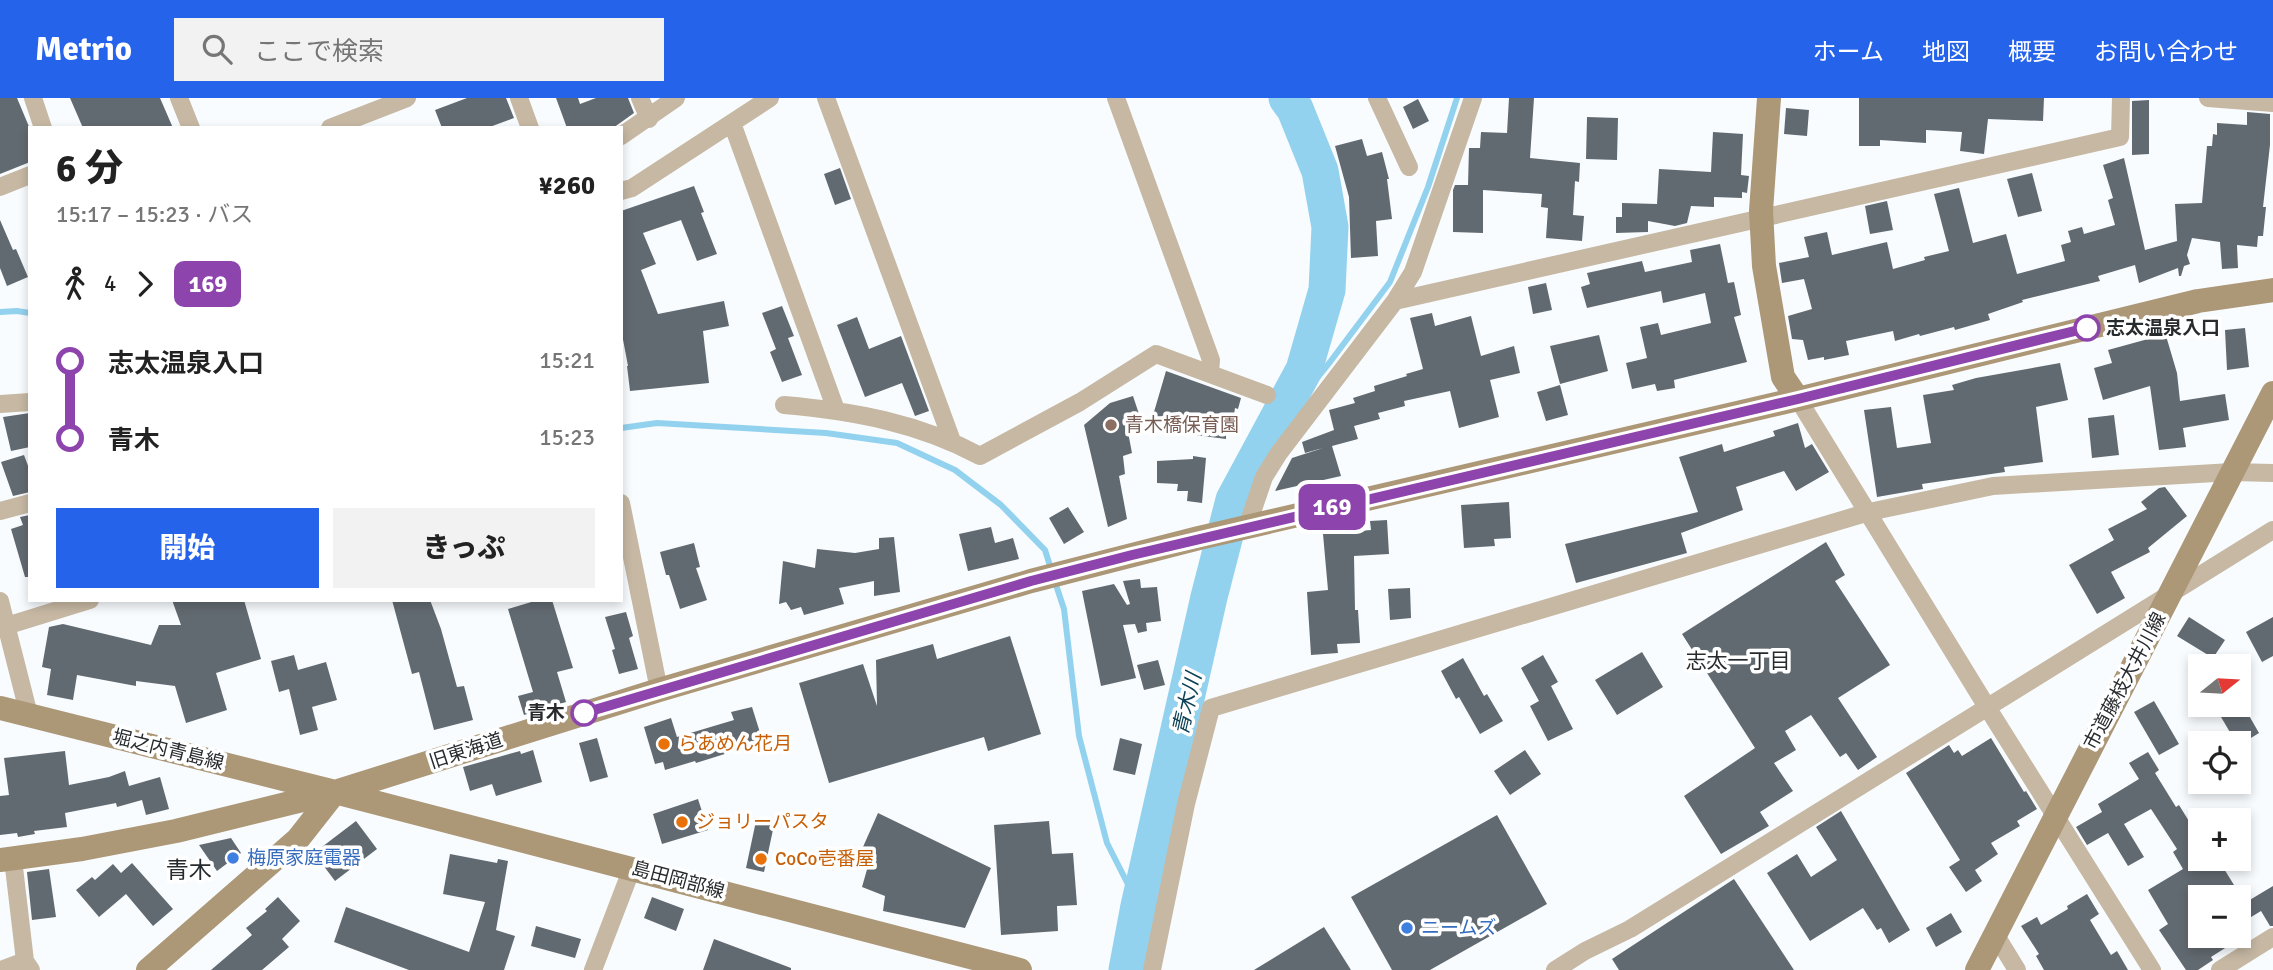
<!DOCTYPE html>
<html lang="ja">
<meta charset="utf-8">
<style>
:root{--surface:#fff;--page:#f2f2f2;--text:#222;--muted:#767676;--accent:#2563eb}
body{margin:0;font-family:Signika,"Noto Sans JP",sans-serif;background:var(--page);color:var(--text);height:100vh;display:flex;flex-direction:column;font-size:26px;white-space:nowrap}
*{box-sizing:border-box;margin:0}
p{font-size:23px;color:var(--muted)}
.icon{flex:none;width:38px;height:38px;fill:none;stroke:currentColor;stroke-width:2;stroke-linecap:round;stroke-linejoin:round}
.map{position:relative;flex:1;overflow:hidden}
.side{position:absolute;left:28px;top:28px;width:595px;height:476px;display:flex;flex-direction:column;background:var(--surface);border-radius:0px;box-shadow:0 4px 10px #0003}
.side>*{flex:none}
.badge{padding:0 14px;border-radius:10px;font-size:24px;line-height:46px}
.needle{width:46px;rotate:72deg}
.tools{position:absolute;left:2188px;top:556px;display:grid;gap:14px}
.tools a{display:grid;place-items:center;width:63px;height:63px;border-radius:0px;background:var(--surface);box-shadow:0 4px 10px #0003;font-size:35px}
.map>.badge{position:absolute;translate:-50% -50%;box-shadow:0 0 0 4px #fff}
.legs{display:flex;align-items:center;gap:10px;height:77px;padding:0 28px;font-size:23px}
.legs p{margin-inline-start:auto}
.summary{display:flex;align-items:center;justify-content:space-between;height:119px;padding:0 28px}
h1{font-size:38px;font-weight:800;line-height:52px}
.button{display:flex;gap:14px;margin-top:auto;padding:14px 28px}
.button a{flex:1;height:80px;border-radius:0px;background:var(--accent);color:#fff;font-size:28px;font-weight:800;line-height:80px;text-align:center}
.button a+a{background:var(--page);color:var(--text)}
ul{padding:0 28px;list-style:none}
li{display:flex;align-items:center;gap:24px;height:77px;font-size:26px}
li i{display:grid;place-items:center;width:10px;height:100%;margin:0 9px;background:currentColor}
li i::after{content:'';width:18px;height:18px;margin:-9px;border:5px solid;border-radius:50%;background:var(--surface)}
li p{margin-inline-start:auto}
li:first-child i{background:linear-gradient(#0000 50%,currentColor 0)}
li:last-child i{background:linear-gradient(currentColor 50%,#0000 0)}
header{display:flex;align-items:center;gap:42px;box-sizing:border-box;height:98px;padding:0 35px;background:var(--accent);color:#fff}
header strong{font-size:33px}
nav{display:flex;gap:38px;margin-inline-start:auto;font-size:24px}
.search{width:490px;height:63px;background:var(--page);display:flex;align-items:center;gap:18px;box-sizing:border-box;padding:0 24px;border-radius:0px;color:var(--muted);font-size:26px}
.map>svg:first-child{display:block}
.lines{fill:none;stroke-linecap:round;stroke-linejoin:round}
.stream{stroke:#93d2ee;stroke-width:6}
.river{stroke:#93d2ee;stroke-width:37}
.building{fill:#626a71}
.street{stroke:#c6b8a3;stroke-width:18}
.secondary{stroke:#ac9777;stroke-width:24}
.line-1-casing{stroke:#fff;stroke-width:16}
.line-1{stroke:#8e44ad;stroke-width:10}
.stop-1-dot{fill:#fff;stroke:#8e44ad;stroke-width:3.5}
.education-dot{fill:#8d6e63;stroke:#fff;stroke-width:2.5}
.food-dot{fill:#e8710a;stroke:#fff;stroke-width:2.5}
.shop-dot{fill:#3f7fe0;stroke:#fff;stroke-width:2.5}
.labels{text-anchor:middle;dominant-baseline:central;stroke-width:7;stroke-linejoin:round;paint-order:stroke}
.stop-label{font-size:19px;font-weight:bold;fill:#282b2e;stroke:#fff;text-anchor:start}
.education-label{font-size:19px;fill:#785e54;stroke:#fff;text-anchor:start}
.street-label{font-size:19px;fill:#282b2e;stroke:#fff}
.food-label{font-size:19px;fill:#c56008;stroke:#fff;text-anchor:start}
.shop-label{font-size:19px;fill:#366cbe;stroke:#fff;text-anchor:start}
.neighbourhood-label{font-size:21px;fill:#282b2e;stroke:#fff}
.water-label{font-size:21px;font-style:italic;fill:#0e4357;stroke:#fff}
.quarter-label{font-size:23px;fill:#282b2e;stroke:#fff}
</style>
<header>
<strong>Metrio</strong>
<div class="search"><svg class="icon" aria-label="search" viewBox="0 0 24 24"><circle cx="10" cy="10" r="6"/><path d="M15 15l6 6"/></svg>ここで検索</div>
<nav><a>ホーム</a><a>地図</a><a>概要</a><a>お問い合わせ</a></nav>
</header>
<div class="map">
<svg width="2273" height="872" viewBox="0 0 2273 872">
<rect width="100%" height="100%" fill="#f8fcff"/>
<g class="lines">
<!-- stream -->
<path class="stream" d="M0 214 17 213 30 215
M621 330 657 325 826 335 897 345 955 372 1001 407 1045 452 1051 471
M1263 347 1330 264 1390 184 1428 89 1457 0
M1055 484 1064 511 1079 638 1107 745 1139 808"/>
<!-- river -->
<path class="river" d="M1127 872 1139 808 1209 499 1234 402 1304 272 1327 192 1330 129 1320 73 1295 11 1287 0"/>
</g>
<!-- building -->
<path class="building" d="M0 0H17L30 31V64L0 76Z
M70 0H160L173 30H83Z
M467 0H506L514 20 487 30H442L435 12Z
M556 0H578L580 6 596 0H628L634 15 613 30H567Z
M1509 0H1534L1530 60 1580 65 1579 84 1575 83 1573 117 1584 118 1582 143 1546 140 1548 110 1541 109 1542 96 1483 92V135L1453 134V92L1455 87H1468L1469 50H1480L1481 34 1507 35Z
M1859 0H2044L2043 23 1988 21 1984 56 1960 53 1962 34 1926 32V45L1880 42V48H1859Z
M1418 1 1429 23 1413 31 1403 9Z
M2149 2V56L2132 57V3Z
M1786 10 1809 12 1807 38 1784 36Z
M2247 14 2270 16V47L2263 109H2266L2263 138H2258L2257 149 2237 147 2238 170 2222 171 2220 144 2192 140 2187 157 2190 166 2184 168 2181 178H2179L2178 170 2139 185 2135 167 2098 178 2100 183 2022 202 2023 204 1988 216 1990 222 1955 232 1954 229 1920 238 1919 236 1895 243 1893 233 1846 243 1849 257 1824 262V259L1808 262 1803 242 1792 241 1788 218 1812 211 1804 181 1782 185 1779 165 1809 159 1804 139 1827 134 1832 157 1887 144 1893 171 1925 162 1924 159 1949 153 1934 96 1959 90 1973 145 2006 136 2017 176 2065 163 2061 147 2071 144 2068 133 2082 129 2084 136 2115 127 2108 102 2113 100 2103 67 2124 60 2145 152 2177 143 2175 106 2202 105 2207 48H2212L2213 36 2217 37V25L2247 27Z
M1587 19 1618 20 1617 62 1586 61Z
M1713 34 1743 36 1741 77 1749 78 1747 95 1742 94V100L1714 99V109L1691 108 1687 125 1675 128 1648 123V134L1616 135V119H1622V105L1657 106 1659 71 1711 74Z
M1362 41 1367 58 1382 54 1389 81H1387L1392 121 1376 123 1378 158 1351 160 1349 99 1335 48Z
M840 70 851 101 835 107 824 76Z
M2032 75 2042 113 2018 119 2007 81Z
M694 88 704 114 701 115 717 156 697 163 681 122 643 135 656 166 641 172 658 216 724 203 729 228 703 233 709 285 630 293 627 268H628L621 231V113Z
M1887 103 1893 132 1870 136 1865 108Z
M0 122 13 152 16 151 28 179 7 188 0 170Z
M1720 146 1728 185 1734 184 1741 217 1734 219 1747 264 1674 282 1675 290 1657 293 1655 286 1632 291 1626 265 1647 260 1640 229 1658 225 1661 237 1711 225 1705 195 1663 205 1661 193 1587 210 1581 189 1590 186 1587 175 1642 163 1645 174 1692 164 1690 152Z
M1546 185 1552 212 1533 216 1528 189Z
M782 208 794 238 788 240 802 277 782 284 770 254 776 251 762 215Z
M1432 215 1435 228 1471 218 1481 258 1514 248 1520 275 1490 282 1499 319 1459 330 1450 293 1404 303 1405 308 1378 315 1380 321 1354 328 1358 341 1332 348 1341 378 1275 393 1292 360 1323 350 1305 355 1302 344 1334 332 1329 312 1355 305 1353 300 1375 293 1374 288 1407 278 1406 276 1423 271 1410 220Z
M857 219 869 251 901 238 929 313 915 318 902 285 865 299 837 227Z
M2245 230 2249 269 2227 272 2225 232Z
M2164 231 2177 275 2180 303 2225 296 2229 322 2183 330 2186 349 2159 352 2150 288 2103 302 2094 270 2112 265 2108 252 2148 241 2147 236Z
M1599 237 1608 273 1560 286 1550 248Z
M2060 265 2068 302 2036 309 2043 364 2004 369 2005 374 1922 386 1923 391 1877 399 1864 312 1891 309 1897 350 1931 345 1923 297 1954 292 1952 287 1976 280Z
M1166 273 1241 300 1238 311 1235 310 1232 330 1226 328V341L1149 331Z
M1560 287 1568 317 1546 323 1537 294Z
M1133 298 1144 331 1127 329 1132 355 1123 358 1125 376 1119 378 1127 421 1108 429 1084 327 1110 305Z
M30 315V349L11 353 3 319Z
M2114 317 2119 357 2092 360 2088 320Z
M1798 325 1805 350 1812 346 1829 374 1796 393 1784 373 1736 389 1743 412 1681 435 1687 455 1576 485 1565 446 1698 414 1679 359 1722 346 1724 354 1775 338 1773 333Z
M24 357 30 373V394L13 398 1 364Z
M1193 358 1206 360 1202 405 1187 403 1188 393H1177L1178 386 1157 385V363L1193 361Z
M2165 389 2187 418 2148 450 2150 454 2111 474 2125 500 2097 516 2069 467 2114 442 2108 431 2147 411 2141 404 2159 390Z
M1509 404 1511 440 1494 441 1495 448 1464 450 1461 407Z
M1068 409 1084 434 1064 446 1049 420Z
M30 417V479H25L11 431 23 427 20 419Z
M1387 422 1389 456 1354 458 1355 512H1358L1360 545 1337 546 1338 555 1311 557 1307 494 1328 492 1323 436 1371 432 1370 423Z
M991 429 995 445 1013 440 1019 461 968 473 959 436Z
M894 439 900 494 874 498V483L839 490 844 506 804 517 801 509 791 512 786 504 779 506 783 463 815 470 817 451 855 455 879 451V440Z
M1826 444 1845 477 1835 483 1890 567 1838 600 1877 659 1858 672 1846 655 1840 659 1811 617 1785 633 1796 652 1774 665 1793 693 1760 714 1769 728 1721 756 1684 698 1755 650 1682 536Z
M694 445 700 469 696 470 707 502 680 511 669 477H666L660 454Z
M1140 481 1141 490 1157 489 1161 523 1146 525 1147 533 1138 535 1135 526 1123 527 1136 580 1101 588 1082 493 1114 486 1127 507 1130 506 1123 483Z
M1410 490 1411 520 1390 522 1388 491Z
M172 502H244L261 561 216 575 227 612 186 625 175 588 136 583V588L77 577 73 602 47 597 51 571 42 569 49 529 63 526 151 547 159 527H181Z
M392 502H430L441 531 457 589 464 588 473 622 434 632 419 574 412 576Z
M538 502H552L573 570 557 574 566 604 524 617 518 598 533 594 508 511Z
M626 514 633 538 629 540 638 571 619 576 612 552 615 551 605 519Z
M2189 519 2225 542 2213 560 2177 538Z
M2273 519V558L2262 564 2246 534Z
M1010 538 1041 636 988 653 984 639 829 685 799 585 863 566 877 608 876 562 933 546 937 561Z
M1642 554 1663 589 1617 617 1595 582Z
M294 557 298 572 326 564 337 602 312 609 318 632 300 637 289 591 279 594 271 563Z
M1543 557 1558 584 1551 588 1573 631 1548 643 1530 608 1539 603 1521 570Z
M1463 560 1484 598 1487 596 1503 623 1480 636 1459 599 1456 601 1441 573Z
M1158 562 1165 587 1144 592 1137 567Z
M2154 603 2179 646 2159 657 2134 614Z
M2214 607H2243L2259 635 2238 648Z
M752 609 762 641 730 651 731 654 696 665 695 663 665 672 663 664 655 666 644 629 671 620 677 639 734 622 731 614Z
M597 640 608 679 590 684 579 645Z
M1120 640 1142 646 1135 677 1113 672Z
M1991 640 2024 694 2026 693 2037 711 2017 723 2020 728 1991 745 1998 756 1975 772 1982 783 1966 794 1949 769 1960 762 1906 675 1949 647 1954 655 1958 652 1962 658Z
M533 652 542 684 496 698 492 686 470 693 463 669 520 653 521 656Z
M1525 652 1541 676 1510 697 1494 673Z
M65 653 69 687 109 679 125 673 129 688 160 679 169 711 146 717 142 702 117 709 116 705 65 715 67 729 34 733 35 736 18 739 17 735 0 737V698L9 697 4 660Z
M2148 654 2159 672 2155 675 2176 709 2179 707 2200 741V761H2218L2242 800H2200V838H2244L2211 859 2213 862 2198 872H2186L2159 832 2168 826 2148 792 2183 771 2173 754 2177 751 2151 711 2124 726 2144 759 2128 768 2108 735 2087 747 2076 729 2102 714 2098 706 2139 681 2129 665Z
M698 701 708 732 662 746 653 716Z
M1841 713 1910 832 1889 845 1881 830 1877 832 1863 810 1810 843 1767 775 1797 756 1811 779 1837 762 1816 729Z
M878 715 991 770 965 830 883 813 885 798 862 789 868 768 859 758Z
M1497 717 1547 806 1430 872H1392L1351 799Z
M356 723 377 751 335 783 314 755Z
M756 723 774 727 764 774 746 770Z
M1049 723 1052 756 1073 755 1077 807 1057 808 1058 833 1001 837 994 727Z
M231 740 241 755 217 773 199 747Z
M450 756 497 765 498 761 508 763 496 832 515 838 504 872H409L334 844 346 809 469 854 485 804 443 796Z
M132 765 173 811 153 828 126 796 99 819 76 792 92 779 95 782 113 766 121 775Z
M49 771 56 819 32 822 27 774Z
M1734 781 1794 872H1619L1612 861Z
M2273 788V828H2270L2261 813 2238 827V809Z
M2087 796 2099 816 2090 822 2111 857 2117 853 2128 872H2044L2036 858 2039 856 2021 828 2037 819 2041 827 2068 811 2067 808Z
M278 799 300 823 282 841 289 849 262 872H211L252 837 246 830 267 813 265 811Z
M652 799 684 811 676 833 644 820Z
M1951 815 1962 834 1936 849 1926 830Z
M536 828 581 841 575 860 531 848Z
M1324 829 1351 872H1254Z
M714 841 791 870V872H703Z"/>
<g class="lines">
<!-- street -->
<path class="street" d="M33 0 43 30
M179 0 191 30
M519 0 530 30
M640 0 649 21
M826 0 952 343
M1116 0 1211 262 1210 275
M1377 0 1409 69
M2208 0 2273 5
M732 25 836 312
M330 30 407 0
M621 38 676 0
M0 89 30 77
M621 93 632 90 770 0
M1395 203 2120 39 2121 0
M1798 301 1987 609 2152 872
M0 306 30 304
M784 307C853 313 919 325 980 358L1080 304 1156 256 1267 297
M621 405 659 592
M0 413 30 405
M1247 429 1264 379 1279 355 1395 203 1413 174 1473 0
M0 503 29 617
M6 528 90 502
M13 761 25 863
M1995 836 2017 872
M1 872 25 863 31 872
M593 872 632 770
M1152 872 1186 706 1211 610 1869 414 1993 388 2232 374 2273 375
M1555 872 1585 853 1630 831 2273 432
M2220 872 2273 839"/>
<!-- secondary -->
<path class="secondary" d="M1769 0 1761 113 1764 168 1783 279 1798 301
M0 610 335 694 1020 872
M0 762 82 751 176 733 335 694 659 592 1031 483 1199 440 1798 301 2198 203 2273 192
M148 872 298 741 335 694
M1977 872 2273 295"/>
</g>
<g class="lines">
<defs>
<path id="line-1" d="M584 615 1031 483 1132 457 1798 301 2087 230"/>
</defs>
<!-- line-1 casing -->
<use href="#line-1" class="line-1-casing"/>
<!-- line-1 -->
<use href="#line-1" class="line-1"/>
</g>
<!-- markers -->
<g class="stop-1-dot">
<circle cx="2087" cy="230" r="12"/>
<circle cx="584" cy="615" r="12"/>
</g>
<circle class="education-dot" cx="1111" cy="327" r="7"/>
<g class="food-dot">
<circle cx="664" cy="646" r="7"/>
<circle cx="682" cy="724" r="7"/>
<circle cx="761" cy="761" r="7"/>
</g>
<g class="shop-dot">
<circle cx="233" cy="760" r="7"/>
<circle cx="1407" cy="830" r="7"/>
</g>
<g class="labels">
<!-- stop labels -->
<g class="stop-label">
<text x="2106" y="230">志太温泉入口</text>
<text x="565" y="615" text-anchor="end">青木</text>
</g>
<!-- education labels -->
<g class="education-label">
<text x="1125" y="327">青木橋保育園</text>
</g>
<!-- street labels -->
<g class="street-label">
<text transform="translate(2125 583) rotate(-62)">市道藤枝大井川線</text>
<text transform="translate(168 652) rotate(14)">堀之内青島線</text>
<text transform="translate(466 653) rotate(-18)">旧東海道</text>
<text transform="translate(678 782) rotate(15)">島田岡部線</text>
</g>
<!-- food labels -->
<g class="food-label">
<text x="678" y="646">らあめん花月</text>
<text x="696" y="724">ジョリーパスタ</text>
<text x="775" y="761">CoCo壱番屋</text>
</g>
<!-- shop labels -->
<g class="shop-label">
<text x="247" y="760">梅原家庭電器</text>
<text x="1421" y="830">ニームズ</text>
</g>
<!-- neighbourhood labels -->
<g class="neighbourhood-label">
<text x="1738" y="563">志太一丁目</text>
</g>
<!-- water labels -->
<g class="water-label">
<text transform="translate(1187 606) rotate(-77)">青木川</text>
</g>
<!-- quarter labels -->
<g class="quarter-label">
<text x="189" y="772">青木</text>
</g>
</g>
</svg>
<div class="tools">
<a><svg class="needle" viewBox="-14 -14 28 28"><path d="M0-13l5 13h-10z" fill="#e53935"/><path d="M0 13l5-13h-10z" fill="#767676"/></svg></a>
<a><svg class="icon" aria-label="locate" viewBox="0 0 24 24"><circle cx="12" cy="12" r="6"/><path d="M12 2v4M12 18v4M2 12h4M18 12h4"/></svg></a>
<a>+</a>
<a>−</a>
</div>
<b class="badge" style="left:1332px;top:409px;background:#8e44ad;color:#fff">169</b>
<section class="side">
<div class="summary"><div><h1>6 分</h1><p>15:17 – 15:23 · バス</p></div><b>¥260</b></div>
<div class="legs"><svg class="icon" aria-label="walk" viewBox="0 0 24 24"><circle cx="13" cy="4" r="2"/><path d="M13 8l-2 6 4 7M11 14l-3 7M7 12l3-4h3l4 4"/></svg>4<svg class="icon" aria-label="forward" viewBox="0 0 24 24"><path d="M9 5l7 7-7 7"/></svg><b class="badge" style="background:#8e44ad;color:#fff">169</b></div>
<ul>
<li><i style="color:#8e44ad"></i><b>志太温泉入口</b><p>15:21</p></li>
<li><i style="color:#8e44ad"></i><b>青木</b><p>15:23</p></li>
</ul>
<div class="button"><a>開始</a><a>きっぷ</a></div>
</section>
</div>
